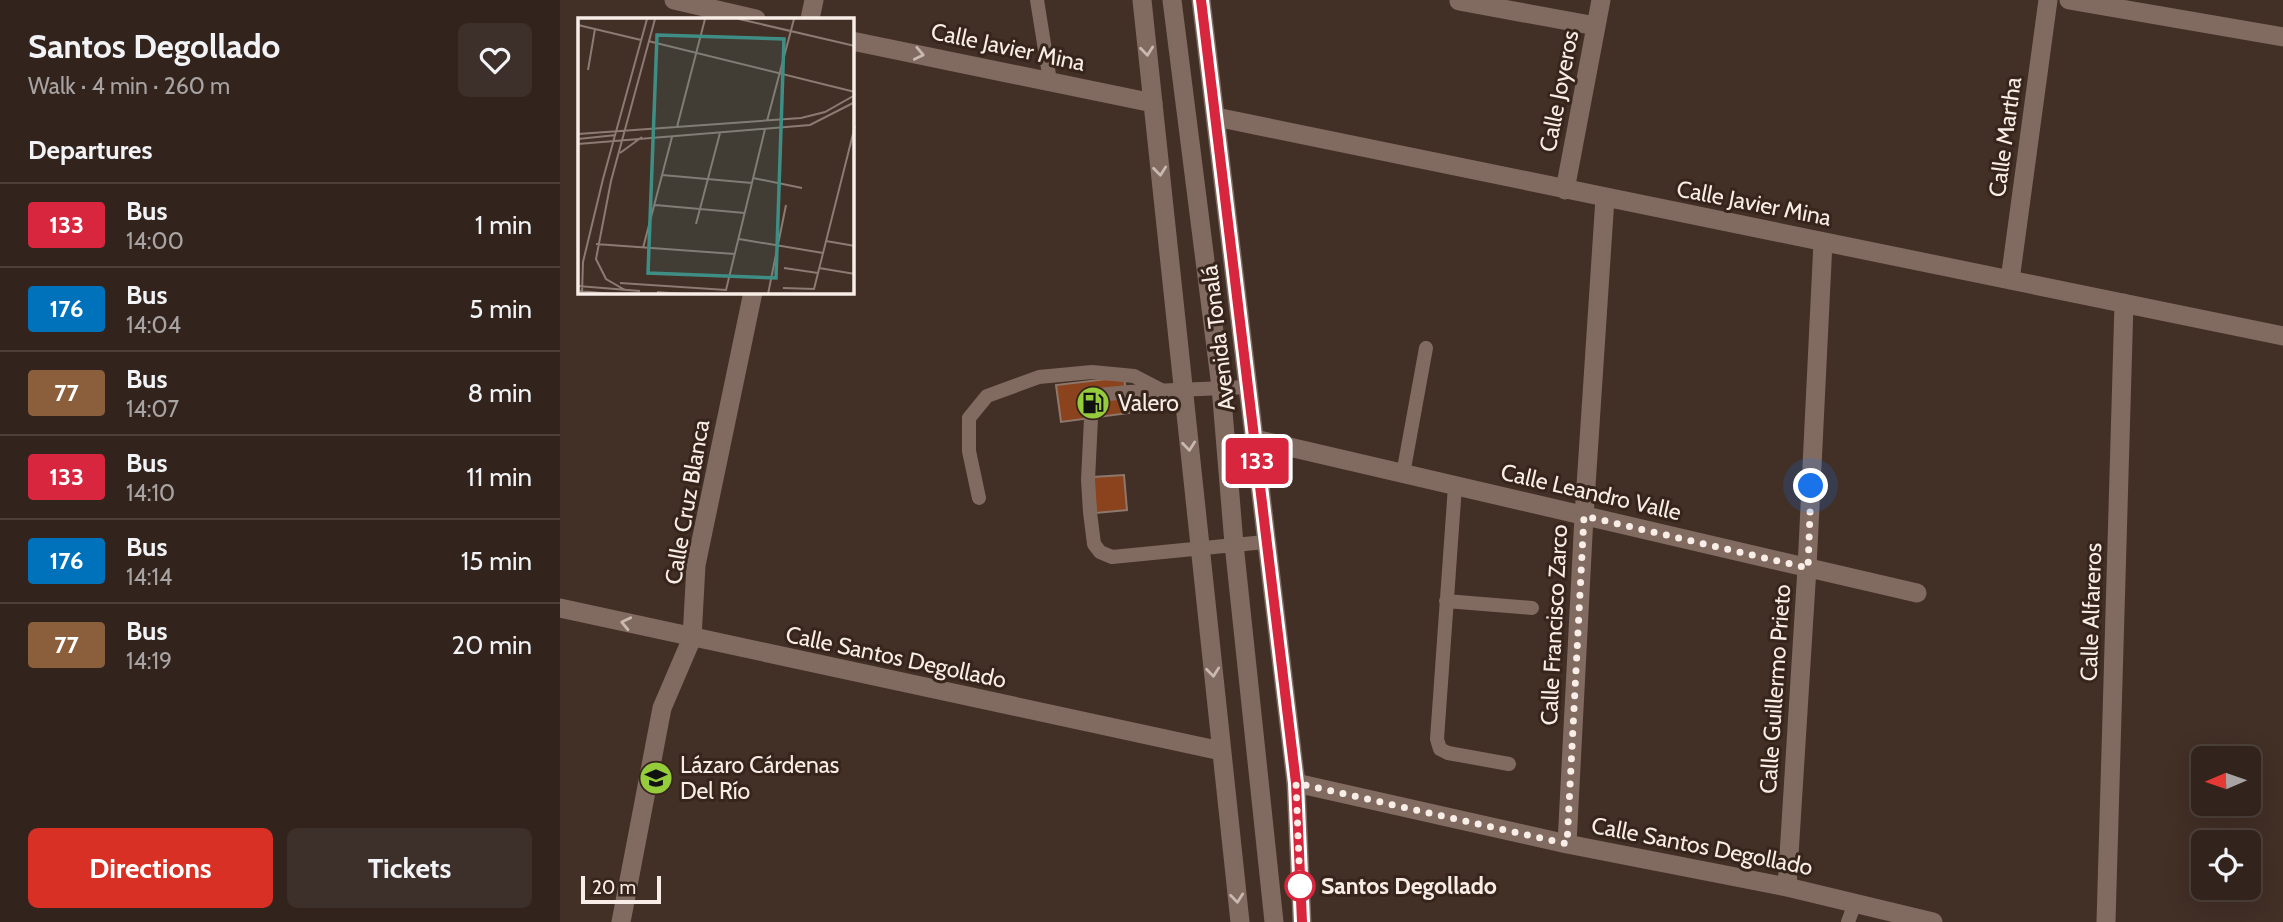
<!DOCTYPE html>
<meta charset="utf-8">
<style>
:root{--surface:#32231c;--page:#3d2f29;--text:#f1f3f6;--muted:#a8a4a3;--line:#4d403b;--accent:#d93025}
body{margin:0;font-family:Cabin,sans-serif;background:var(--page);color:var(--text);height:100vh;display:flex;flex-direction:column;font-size:26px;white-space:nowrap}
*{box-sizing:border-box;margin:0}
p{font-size:23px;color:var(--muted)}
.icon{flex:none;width:38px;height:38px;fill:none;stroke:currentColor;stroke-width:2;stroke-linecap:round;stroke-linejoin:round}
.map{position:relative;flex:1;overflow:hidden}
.drawer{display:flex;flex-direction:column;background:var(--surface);width:560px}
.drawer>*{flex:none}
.badge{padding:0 14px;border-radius:5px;font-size:24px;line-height:46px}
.needle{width:46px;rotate:268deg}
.tools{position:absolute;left:1631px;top:746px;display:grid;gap:14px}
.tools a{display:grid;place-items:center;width:70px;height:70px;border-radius:10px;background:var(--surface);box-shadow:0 7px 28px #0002,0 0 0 2px var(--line);font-size:35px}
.scale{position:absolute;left:21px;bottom:18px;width:80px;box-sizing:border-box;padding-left:7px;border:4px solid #f9ede7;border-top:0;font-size:19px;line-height:24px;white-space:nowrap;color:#f9ede7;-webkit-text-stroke:5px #37251c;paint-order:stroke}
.you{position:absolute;width:35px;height:35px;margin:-18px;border:5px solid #fff;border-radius:50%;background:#1a73e8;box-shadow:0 0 0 10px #1a73e833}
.map>.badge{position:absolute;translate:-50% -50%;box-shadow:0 0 0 4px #fff}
h2{padding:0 28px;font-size:26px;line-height:63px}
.round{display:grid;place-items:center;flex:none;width:74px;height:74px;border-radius:10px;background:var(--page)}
.overview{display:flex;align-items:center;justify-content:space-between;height:119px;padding:0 28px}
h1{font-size:33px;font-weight:700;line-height:52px}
.action{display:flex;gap:14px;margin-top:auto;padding:14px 28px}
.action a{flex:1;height:80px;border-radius:10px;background:var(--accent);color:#fff;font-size:28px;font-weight:700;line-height:80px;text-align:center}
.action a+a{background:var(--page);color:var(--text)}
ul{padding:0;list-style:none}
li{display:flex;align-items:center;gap:21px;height:84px;padding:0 28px;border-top:2px solid var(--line)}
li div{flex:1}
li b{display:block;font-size:26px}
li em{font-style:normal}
li .badge{min-width:77px;font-weight:700;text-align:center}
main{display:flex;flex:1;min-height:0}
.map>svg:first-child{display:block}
.building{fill:#8a431c;stroke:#8e786d;stroke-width:2}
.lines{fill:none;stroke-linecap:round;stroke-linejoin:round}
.service{stroke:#816b60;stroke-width:14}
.pedestrian{stroke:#816b60;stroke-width:19}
.minor{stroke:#816b60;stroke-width:19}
.tertiary{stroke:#816b60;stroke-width:19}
.oneway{stroke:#c9b9b1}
.line-casing{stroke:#fff;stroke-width:16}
.line{stroke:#d7263d;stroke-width:10}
.walk{stroke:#f9ede7;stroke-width:7;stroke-dasharray:0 12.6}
.stop-dot{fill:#fff;stroke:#d7263d;stroke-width:3.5}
.labels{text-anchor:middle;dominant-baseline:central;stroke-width:6;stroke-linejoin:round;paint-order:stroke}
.street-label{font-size:23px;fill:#f9ede7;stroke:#37251c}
.poi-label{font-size:23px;fill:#f9ede7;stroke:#37251c;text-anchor:start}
.stop-label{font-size:23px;font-weight:bold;fill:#f9ede7;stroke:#37251c;text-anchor:start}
.inset-road{fill:none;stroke:#8b7b73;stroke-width:2}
.view{fill:#3e8e86;fill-opacity:0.15;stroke:#3e8e86;stroke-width:3.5}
.inset-edge{fill:none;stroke:#f9ede7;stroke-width:3.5}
</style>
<main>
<section class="drawer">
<div class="overview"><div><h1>Santos Degollado</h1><p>Walk · 4 min · 260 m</p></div><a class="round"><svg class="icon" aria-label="heart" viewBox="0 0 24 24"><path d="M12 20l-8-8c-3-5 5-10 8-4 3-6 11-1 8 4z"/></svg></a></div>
<h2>Departures</h2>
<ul>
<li><span class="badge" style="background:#d7263d;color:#fff">133</span><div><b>Bus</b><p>14:00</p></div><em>1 min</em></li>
<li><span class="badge" style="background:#0072bc;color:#fff">176</span><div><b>Bus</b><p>14:04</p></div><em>5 min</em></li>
<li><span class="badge" style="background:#8b5e3c;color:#fff">77</span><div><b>Bus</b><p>14:07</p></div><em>8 min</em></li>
<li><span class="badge" style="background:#d7263d;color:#fff">133</span><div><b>Bus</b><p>14:10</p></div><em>11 min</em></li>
<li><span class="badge" style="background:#0072bc;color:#fff">176</span><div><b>Bus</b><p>14:14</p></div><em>15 min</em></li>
<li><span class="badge" style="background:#8b5e3c;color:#fff">77</span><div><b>Bus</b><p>14:19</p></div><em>20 min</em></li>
</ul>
<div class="action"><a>Directions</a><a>Tickets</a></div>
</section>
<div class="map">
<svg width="1723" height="922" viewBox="0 0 1723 922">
<rect width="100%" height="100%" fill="#422f26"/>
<!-- building -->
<path class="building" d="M564 377 569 413 501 422 496 385Z
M564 475 567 510 536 513 533 477Z"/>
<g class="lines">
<!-- service -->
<path class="service" d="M477 0 490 81
M688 387 569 392 538 395 532 398 528 480 530 512 534 544 540 552 552 557 705 542
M843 474 866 348
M895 486 877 739 880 749 888 753 949 764
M419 498 409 451V418L427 396 479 377 532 372 574 376 603 391
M886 601 972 608
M1288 922 1295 903"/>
<!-- pedestrian -->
<path class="pedestrian" d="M612 0 661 387 674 544 714 922"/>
<!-- minor -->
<path class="minor" d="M114 0 196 19
M1509 0 1723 37
M899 1 1036 26
M250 19 254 0
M292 41 593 103
M656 117 1723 336
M1005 190 1041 0
M1450 280 1488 0
M695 439 1357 593
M0 608 661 751
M736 783 1007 844 1227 887 1373 922
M1007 844 1024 516 1045 198
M1227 887 1247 568 1263 242
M61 922 102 708 132 638 136 565 193 292
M1546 922 1564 303"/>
<!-- tertiary -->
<path class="tertiary" d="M582 0 680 922
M641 0 736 783 742 922"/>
</g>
<!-- one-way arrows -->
<defs><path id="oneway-chevron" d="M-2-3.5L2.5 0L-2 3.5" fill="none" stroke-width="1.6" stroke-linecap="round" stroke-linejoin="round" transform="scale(1.75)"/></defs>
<g class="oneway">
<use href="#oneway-chevron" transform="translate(587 51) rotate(84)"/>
<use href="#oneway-chevron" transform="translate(359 54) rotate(12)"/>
<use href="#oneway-chevron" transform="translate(600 171) rotate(84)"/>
<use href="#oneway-chevron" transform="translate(629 446) rotate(84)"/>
<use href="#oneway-chevron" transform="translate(66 623) rotate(-167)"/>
<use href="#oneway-chevron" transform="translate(653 672) rotate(84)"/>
<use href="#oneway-chevron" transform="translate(677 898) rotate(84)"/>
</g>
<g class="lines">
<defs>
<path id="line" d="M641 0 736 783 742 922"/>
</defs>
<!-- line casing -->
<use href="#line" class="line-casing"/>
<!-- line -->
<use href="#line" class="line"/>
<!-- walk -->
<path class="walk" d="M740 886 736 783 1007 844 1024 516 1248 568 1251 486"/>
</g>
<!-- icons -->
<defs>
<symbol id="fuel-disc" viewBox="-11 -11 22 22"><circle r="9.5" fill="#94cc3c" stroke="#37251c"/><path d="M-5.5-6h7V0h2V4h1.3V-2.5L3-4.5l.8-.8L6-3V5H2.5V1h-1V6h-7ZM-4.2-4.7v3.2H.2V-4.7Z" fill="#111"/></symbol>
<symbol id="school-disc" viewBox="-11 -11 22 22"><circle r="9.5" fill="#94cc3c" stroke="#37251c"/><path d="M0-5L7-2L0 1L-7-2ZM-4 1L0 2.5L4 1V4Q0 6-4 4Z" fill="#111"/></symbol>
</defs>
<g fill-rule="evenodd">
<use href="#fuel-disc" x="514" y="384" width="38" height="38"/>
<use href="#school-disc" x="77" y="759" width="38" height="38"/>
</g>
<!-- markers -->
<circle class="stop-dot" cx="740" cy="886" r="14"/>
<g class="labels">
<!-- street labels -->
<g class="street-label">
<text transform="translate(448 47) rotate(12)">Calle Javier Mina</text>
<text transform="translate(999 91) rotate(-79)">Calle Joyeros</text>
<text transform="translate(1445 137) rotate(-82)">Calle Martha</text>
<text transform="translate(1194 203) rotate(11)">Calle Javier Mina</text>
<text transform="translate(658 338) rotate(-97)">Avenida Tonalá</text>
<text transform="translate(1031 492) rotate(13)">Calle Leandro Valle</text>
<text transform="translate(127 502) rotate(-80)">Calle Cruz Blanca</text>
<text transform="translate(1531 612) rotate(-88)">Calle Alfareros</text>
<text transform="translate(994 625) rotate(-87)">Calle Francisco Zarco</text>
<text transform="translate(336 657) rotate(12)">Calle Santos Degollado</text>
<text transform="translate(1215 689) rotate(-86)">Calle Guillermo Prieto</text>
<text transform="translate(1142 846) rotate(11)">Calle Santos Degollado</text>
</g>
<!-- poi labels -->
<g class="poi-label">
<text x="558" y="403">Valero</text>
<text x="120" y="765">Lázaro Cárdenas<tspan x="120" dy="26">Del Río</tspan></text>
</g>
<!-- stop labels -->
<g class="stop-label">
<text x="761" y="886">Santos Degollado</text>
</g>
</g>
<!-- overview -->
<g transform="translate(18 18)">
<rect width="276" height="276" fill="#422f26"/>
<path class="inset-road" d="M161 1 277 28M0 7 63 22M70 23 277 74M10 52 17 11M189 103 216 1M99 109 127 1M0 116 223 100 247 94 277 77M0 121 38 117M0 126 232 107 277 84M42 135 64 119M84 157 174 165M175 160 224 170M25 161 69 1M33 163 77 1M33 163 18 241 28 261 47 272M77 187 167 195M118 206 142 115M161 221 245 235M248 223 277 228M18 226 157 236M65 230 94 119M206 250 240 255M241 250 277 256M42 265 148 272 187 111M0 268 62 273M205 270 236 271 277 108M2 273 34 276M79 274 104 276M4 276 5 244 25 161M190 276 208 187"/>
<path class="view" d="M79 17 206 21 198 260 70 255Z"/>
<rect width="276" height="276" class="inset-edge"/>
</g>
</svg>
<div class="tools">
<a><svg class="needle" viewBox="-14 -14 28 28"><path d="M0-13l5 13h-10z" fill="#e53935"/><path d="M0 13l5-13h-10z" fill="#a8a4a3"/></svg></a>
<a><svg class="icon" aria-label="locate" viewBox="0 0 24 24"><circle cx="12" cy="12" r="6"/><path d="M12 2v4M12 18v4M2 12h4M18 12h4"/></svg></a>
</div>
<div class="scale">20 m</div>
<div class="you" style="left:1251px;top:486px"></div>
<b class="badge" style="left:697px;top:461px;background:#d7263d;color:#fff">133</b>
</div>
</main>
